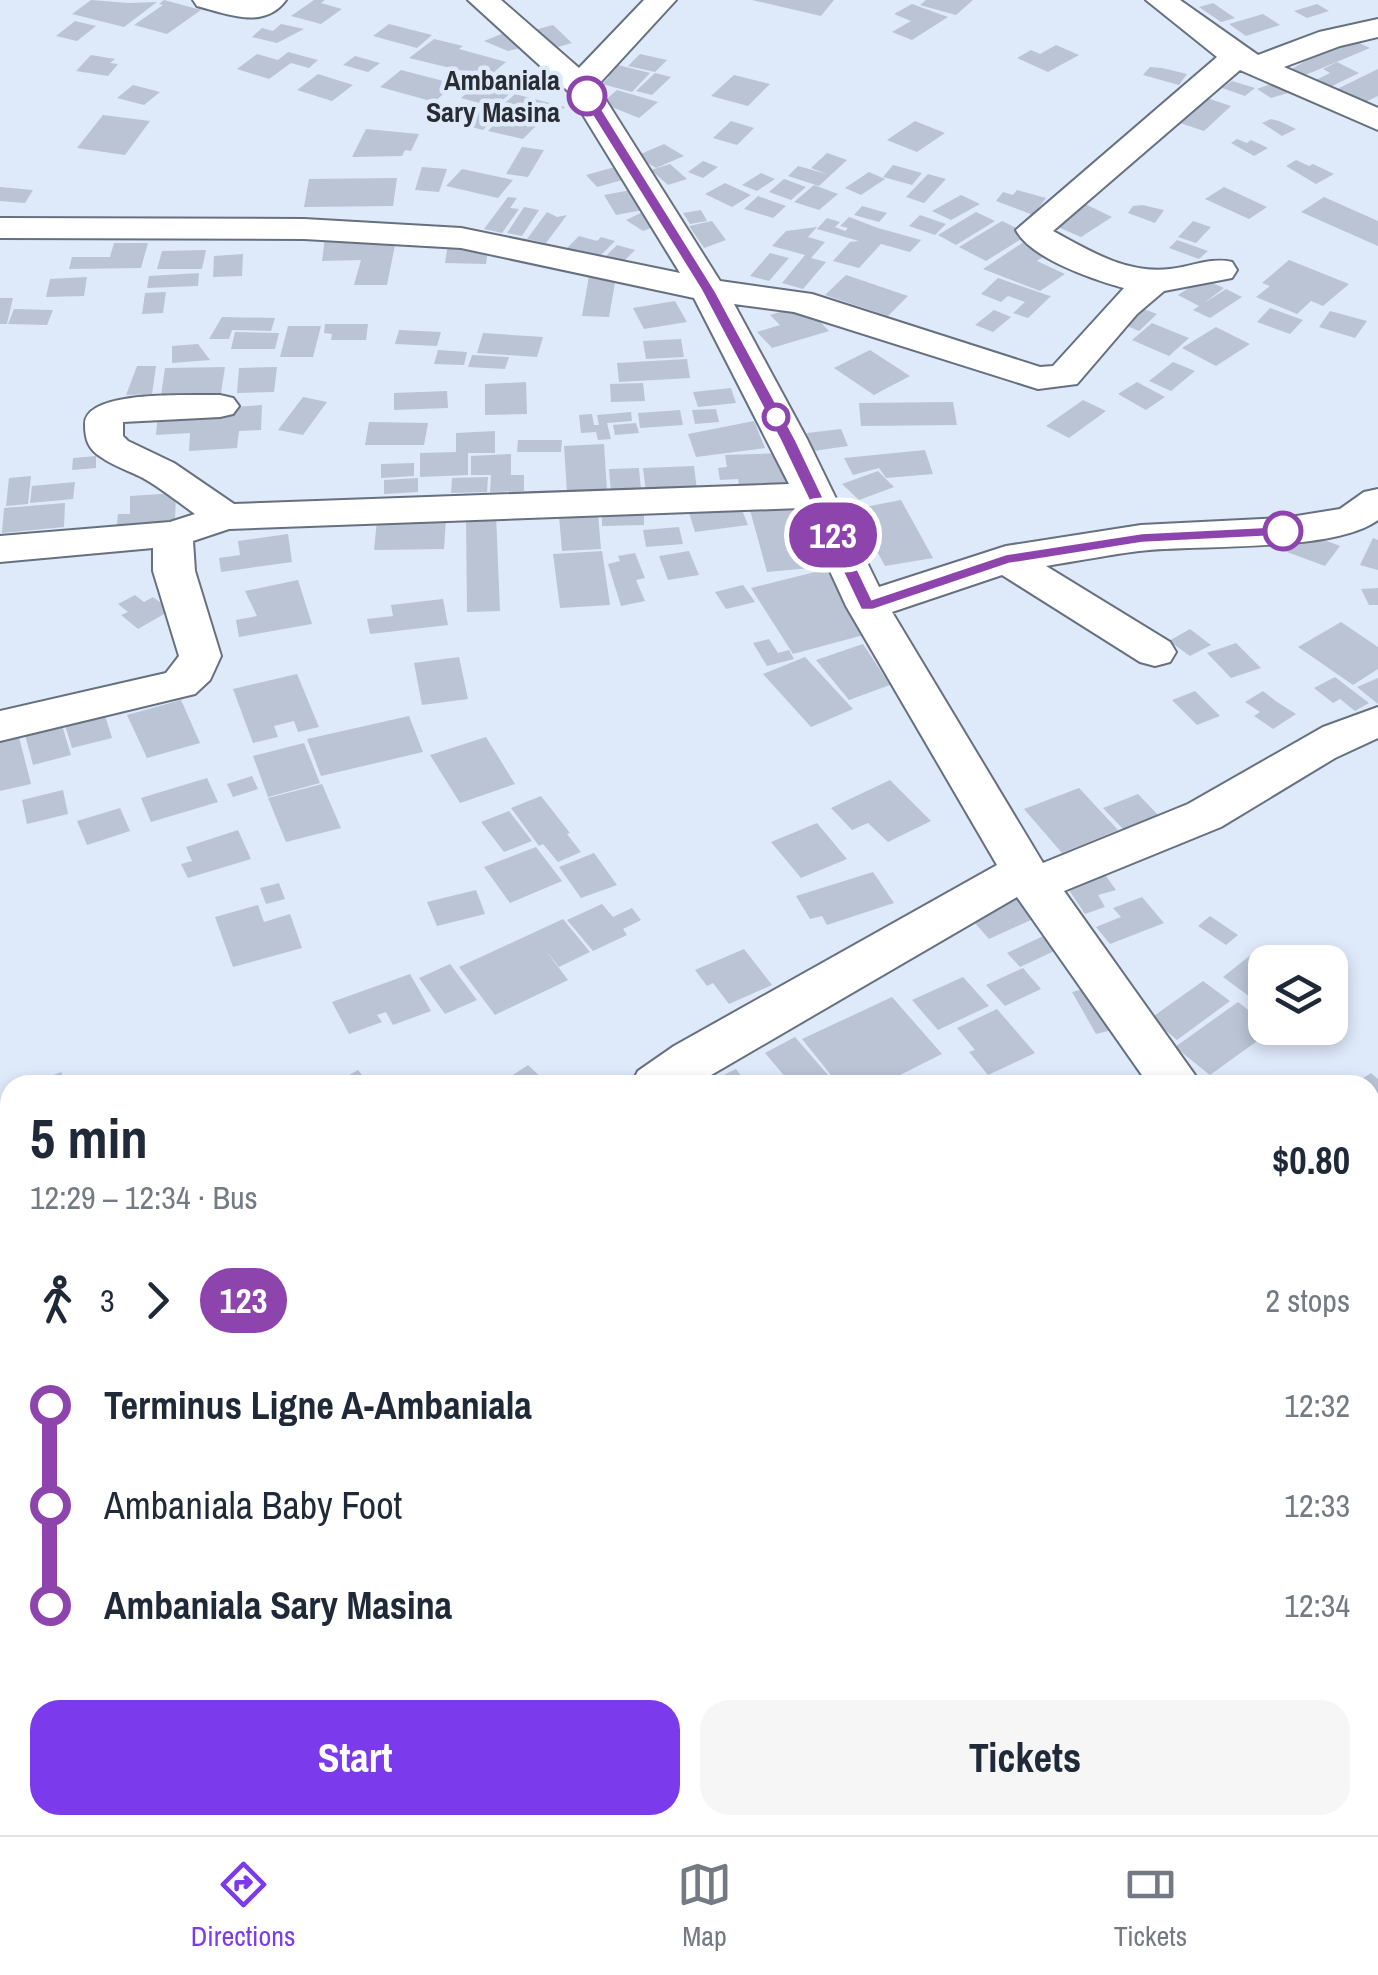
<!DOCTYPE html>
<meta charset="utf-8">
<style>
:root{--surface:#fff;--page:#f6f6f7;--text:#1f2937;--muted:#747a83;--line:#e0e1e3;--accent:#7c3aed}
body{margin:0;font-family:"Archivo Narrow",sans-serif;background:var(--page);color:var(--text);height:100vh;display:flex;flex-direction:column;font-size:38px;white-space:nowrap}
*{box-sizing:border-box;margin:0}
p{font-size:32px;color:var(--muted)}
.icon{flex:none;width:55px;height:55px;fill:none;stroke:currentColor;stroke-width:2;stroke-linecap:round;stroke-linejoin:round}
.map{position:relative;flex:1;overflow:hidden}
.details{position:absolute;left:0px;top:1075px;width:1380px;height:760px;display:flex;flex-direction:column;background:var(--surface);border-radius:30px 30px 0 0;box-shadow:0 5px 15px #0003}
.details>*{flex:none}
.badge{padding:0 20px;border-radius:32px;font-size:35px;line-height:65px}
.tools{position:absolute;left:1248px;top:945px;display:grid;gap:20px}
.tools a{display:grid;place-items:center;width:100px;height:100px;border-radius:20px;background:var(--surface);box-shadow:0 5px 15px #0003;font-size:50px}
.map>.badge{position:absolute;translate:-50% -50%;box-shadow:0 0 0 5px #fff}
.legs{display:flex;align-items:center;gap:15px;height:110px;padding:0 30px;font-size:32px}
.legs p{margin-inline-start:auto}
.overview{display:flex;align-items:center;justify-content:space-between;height:170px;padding:0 30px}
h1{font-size:55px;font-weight:800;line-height:75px}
.action{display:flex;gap:20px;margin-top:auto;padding:20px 30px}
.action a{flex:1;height:115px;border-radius:30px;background:var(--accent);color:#fff;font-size:40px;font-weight:800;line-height:115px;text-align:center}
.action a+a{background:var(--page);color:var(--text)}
ul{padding:0 30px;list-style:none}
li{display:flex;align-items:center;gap:35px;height:100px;font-size:38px}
li i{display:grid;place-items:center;width:15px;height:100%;margin:0 12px;background:currentColor}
li i::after{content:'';width:25px;height:25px;margin:-12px;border:8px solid;border-radius:50%;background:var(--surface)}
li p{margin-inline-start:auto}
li:first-child i{background:linear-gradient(#0000 50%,currentColor 0)}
li:last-child i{background:linear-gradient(currentColor 50%,#0000 0)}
.tabs{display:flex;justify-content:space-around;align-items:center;height:140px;border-top:2px solid var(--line);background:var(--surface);font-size:28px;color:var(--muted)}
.tabs a{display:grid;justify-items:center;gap:5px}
.tabs .selected{color:var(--accent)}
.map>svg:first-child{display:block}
.building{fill:#bac4d5}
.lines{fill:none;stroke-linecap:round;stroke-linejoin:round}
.street-casing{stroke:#67707f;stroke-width:4}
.street{fill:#fff;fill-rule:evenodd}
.line-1{fill:#8e44ad;stroke:#fff;stroke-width:2.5}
.stop-1-dot{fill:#fff;stroke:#8e44ad;stroke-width:5}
.labels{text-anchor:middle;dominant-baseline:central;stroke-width:9;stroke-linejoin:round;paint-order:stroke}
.far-stop-label{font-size:28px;font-weight:bold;fill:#282c33;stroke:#dee9fa;text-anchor:end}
</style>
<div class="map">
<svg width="1378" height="1835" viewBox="0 0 1378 1835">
<rect width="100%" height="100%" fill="#dee9fa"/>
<!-- building -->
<path class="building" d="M91 0 128 3 157 2 124 27 72 14Z
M164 0 201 10 167 34 134 25 163 5 159 4Z
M314 0H325L321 3 342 9 321 24 291 16Z
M752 0H834L821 16Z
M926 0H973L956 15 920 5Z
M1213 3 1235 18 1221 22 1199 7Z
M912 4 948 17 912 40 892 32 911 21 894 14Z
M1317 4 1329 11 1307 18 1294 11Z
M1263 14 1280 25 1246 36 1229 24Z
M75 21 96 26 77 41 56 36Z
M281 24 304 29 277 43 252 37 262 28 273 31Z
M389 24 432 35 417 48 373 36Z
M553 25 572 43 551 49 531 31Z
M504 33 521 48 508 51 484 41Z
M1346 37 1370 48 1303 76 1290 70Z
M434 39 463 46 459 49 506 62 488 77 409 58Z
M1056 45 1079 55 1048 72 1017 58 1031 50 1040 54Z
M288 52 318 60 309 68 291 63 269 79 237 69 257 54 278 60Z
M640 54 667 60 655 72 628 66Z
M91 55 115 59 110 63 118 64 108 76 76 71Z
M355 56 380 63 368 72 343 65Z
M1337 62 1359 73 1330 87 1316 80 1330 73 1323 69Z
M614 64 650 73 632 92 602 84 609 77 602 76Z
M1150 67 1162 68 1187 74 1179 85 1143 75Z
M1378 69V96L1361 104 1333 91Z
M401 70 455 84 434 102 380 87Z
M655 73 671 77 652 95 636 91Z
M318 74 353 85 332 101 297 90Z
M734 75 770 84 748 106 711 96Z
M1282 80 1298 90 1271 98 1257 89Z
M1232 81 1255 88 1245 96 1222 88Z
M479 83 512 92 494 107 461 98Z
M133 85 160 92 144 105 117 98Z
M617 90 658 102 639 118 602 103Z
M515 94 565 107 550 121 499 108Z
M1198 95 1231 106 1204 131 1171 120Z
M484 107 502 111 483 130 457 123 468 113 476 114Z
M504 114 539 123 523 139 488 131Z
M103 115 150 121 125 155 77 148Z
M1271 119 1279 121 1296 129 1282 136 1262 123Z
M731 121 754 128 737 145 713 138Z
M915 121 945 133 917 152 887 140Z
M366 129 419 134 411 151 405 150 402 156 352 157Z
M1237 139 1247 143 1251 140 1268 148 1254 156 1231 143Z
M664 144 684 156 656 168 636 156Z
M522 147 544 150 528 177 506 174Z
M827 153 847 160 819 186 788 176 798 166 827 174 811 168Z
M1296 160 1309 166 1313 164 1334 174 1316 184 1286 166Z
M703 161 718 167 703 178 688 172Z
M670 164 687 179 668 185 651 170Z
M893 165 922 173 912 185 883 177Z
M422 167 447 169 439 192 415 190Z
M615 167 626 179 597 187 586 175Z
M462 169 513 180 498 198 446 186Z
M869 172 885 179 861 195 845 188Z
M761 173 775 179 757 191 742 185Z
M928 174 946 179 924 203 906 197Z
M397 178 393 206 304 207 309 179Z
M784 179 806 187 791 200 769 192Z
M725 183 751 195 732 207 705 194Z
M814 185 838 194 819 210 794 202Z
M0 187 33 190 25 203 0 201Z
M1224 187 1267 207 1249 219 1205 199Z
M631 190 643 210 616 215 604 195Z
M1017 190 1046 198 1033 215 996 201 1003 192 1013 195Z
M961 195 980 204 951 220 932 211Z
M758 196 786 206 773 218 744 209Z
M508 197 517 198 510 208 519 209 502 233 484 229Z
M1324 197 1378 221V246L1301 212Z
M1083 203 1112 217 1081 237 1051 224Z
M1142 205 1164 210 1155 223 1128 213 1133 206Z
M862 206 887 213 879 222 854 215Z
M524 207 539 210 522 236 507 233Z
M701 210 707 221 690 224 683 213Z
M547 212 557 217 567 215 546 243 527 239Z
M643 212 661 224 643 231 626 220Z
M976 212 995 221 956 245 938 235Z
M920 215 946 224 935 235 909 226Z
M849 217 878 228 921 240 910 252 881 244 859 268 833 261 850 242 859 241 817 229 827 218 840 222 835 227 845 231 848 228 840 226Z
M712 221 726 240 704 248 689 226Z
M1002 221 1029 234 986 261 959 247Z
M1193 221 1211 227 1196 243 1178 237Z
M817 227 808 237 825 242 811 258 826 262 803 289 782 283 805 255 772 246 786 231Z
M397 235 387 285H354L361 260 322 261 325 237Z
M579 236 597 241 601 237 615 241 598 258 564 251Z
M1031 237 1055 249 1037 261 1065 274 1040 291 983 269Z
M1177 240 1208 251 1199 259 1169 248Z
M114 243H148L141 268 69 269 72 257H110Z
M448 244 466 245 465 250H488L486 264 445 263Z
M617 245 635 250 622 263 604 258Z
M206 250 202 269H157L162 251Z
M770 253 789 258 769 281 750 276Z
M243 254 242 276 213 277 214 256Z
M1289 260 1349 284 1323 306 1311 301 1297 314 1256 297 1270 286 1262 283Z
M199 273 198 286 147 288 149 276Z
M846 275 908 296 888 316 825 295Z
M589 276 616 277 609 317 582 316Z
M87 277 84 296 46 297 50 279Z
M998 278 1047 295 1051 296 1028 318 1013 313 1025 302 1008 296 1001 302 981 294Z
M1203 279 1224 288 1204 303 1226 289 1242 297 1210 318 1193 310 1199 306 1178 295Z
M166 292 163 313 142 314 145 293Z
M0 298H13L7 324H0Z
M675 301 687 322 644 329 633 308Z
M804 305 829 331 772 348 757 332 780 325 770 315Z
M1136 306 1157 314 1139 331 1118 322Z
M1270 308 1303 320 1290 334 1257 322Z
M14 309 53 310 47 325 8 324Z
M994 310 1011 317 993 332 975 325Z
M1330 311 1367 321 1355 338 1319 327Z
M222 317 275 318 271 331 232 330 229 339H209Z
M1152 323 1189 338 1169 356 1132 340Z
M325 324H368L366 340H331L332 334 324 333Z
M288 326H321L313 357H280Z
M1216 327 1250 344 1216 366 1182 348Z
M399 330 441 332 437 346 395 344Z
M235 332 279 333 275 349H231Z
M483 333 543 337 537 357 477 353Z
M681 339 684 357 646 359 643 341Z
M198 344 210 360 172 363V346Z
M438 350 467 352 464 365 434 364Z
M870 350 910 376 874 395 834 368Z
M472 355 509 357 505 369 468 367Z
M687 359 690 378 619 382 617 363Z
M1173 362 1195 371 1171 391 1149 381Z
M137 366H156L152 394 126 395Z
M225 367 221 393 161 395 165 368Z
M277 367 274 392 237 393 239 368Z
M526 382 527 414 485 415V384Z
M1137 382 1165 397 1146 410 1118 394Z
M643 383 645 401 611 402 610 384Z
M731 388 736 403 698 407 693 392Z
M447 391 448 408 394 410V393Z
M303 397 327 402 303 435 278 430Z
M1083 400 1106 411 1069 438 1046 426Z
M953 402 957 425 861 426 859 403Z
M262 405 261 430 239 431 237 448 189 451 190 433 156 435 158 412Z
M716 409 719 422 695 424 692 410Z
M680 410 683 425 640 428 638 413Z
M631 412 632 421 607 423 611 439 598 440 596 432 581 433 579 415 592 414 594 425H599L597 415Z
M754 421 765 448 696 457 688 434Z
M369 422 428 423 424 445H365Z
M636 423 639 433 615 435 613 425Z
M841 429 848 446 813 451 807 433Z
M495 431V453H468V475L420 477V453L456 452V433Z
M518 440H562L561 452H517Z
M604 444 607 491 567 493 564 446Z
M925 450 933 474 886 478 879 468 853 475 844 458Z
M782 453 788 489 740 491 738 479 720 480 718 468 727 467 725 455Z
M511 454V475H524V491L490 492 491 475H471V456Z
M96 456V468L72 470 73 458Z
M414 463V476L381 478V464Z
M694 466 697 490 646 492 643 468Z
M639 468 641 490 611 492 609 469Z
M878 471 894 487 859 500 842 484Z
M31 476 28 504 6 506 9 478Z
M488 477 487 492 451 493 452 478Z
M418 478V492L384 494V480Z
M75 482 73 499 30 503 32 486Z
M176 493 175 521 117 525 118 514H130V496Z
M806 498 822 567 767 572 748 503Z
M901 500 933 558 885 566 854 509Z
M597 502 601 549 562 551 558 504Z
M65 503 64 527 2 533 4 508Z
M602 503H644V525L602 526Z
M741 507 748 525 695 532 689 513Z
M496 514 500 611 467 612 466 516Z
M446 519 444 549 374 550 377 520Z
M679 527 683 544 646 547 643 530Z
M1303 532 1340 546 1325 566 1287 552Z
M288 534 292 562 221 572 219 558 240 555 238 541Z
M1373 538 1378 540V570L1360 565Z
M602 551 610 605 560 608 553 554Z
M689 551 699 575 668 580 659 556Z
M635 553 645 578 636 580 645 601 621 606 608 564 620 561 618 556Z
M827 569 871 633 793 654 751 588Z
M298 580 312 624 239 637 236 620 257 616 245 591Z
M743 585 755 602 726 609 715 592Z
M1378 588V605H1369L1361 589Z
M135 595 144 602 153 597 171 610 138 629 121 615 128 612 118 604Z
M443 599 448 625 370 634 367 619 393 616 391 605Z
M1341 622 1378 647V669L1353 685 1298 647Z
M1190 629 1211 645 1190 656 1169 641Z
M769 639 778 653 789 650 794 659 767 666 753 643Z
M1236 643 1261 668 1231 678 1207 653Z
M863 644 890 685 849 700 816 660Z
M459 657 468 699 422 705 414 663Z
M805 657 853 709 811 727 763 674Z
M297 674 319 727 298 732 294 721 274 726 278 737 253 743 233 689Z
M1335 677 1369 703 1355 711 1340 699 1333 703 1314 688Z
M1378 678V704L1357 687Z
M1195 691 1220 716 1197 725 1172 700Z
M1263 691 1277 702 1296 714 1273 729 1254 716 1260 712 1245 702Z
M181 700 200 743 147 758 127 715Z
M104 712 112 738 72 748 64 722Z
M409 716 423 752 321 776 307 739Z
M61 722 71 755 33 765 24 731Z
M19 737 31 784 0 791V741Z
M486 737 515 784 460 803 430 755Z
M304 743 320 783 268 797 253 756Z
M252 776 258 789 233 797 227 784Z
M207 778 218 802 151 822 141 798Z
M890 780 931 821 888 842 868 823 852 830 831 808Z
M322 784 341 828 286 842 268 798Z
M1079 788 1118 830 1062 853 1024 809Z
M63 790 68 814 27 824 22 800Z
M1138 794 1159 816 1124 830 1103 808Z
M541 796 570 833 567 834 581 852 558 862 543 844 539 846 511 808Z
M120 808 130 831 87 845 77 821Z
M509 811 532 841 504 852 481 822Z
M817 823 847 859 801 878 771 842Z
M238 830 251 859 188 878 181 864 192 861 186 847Z
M536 847 562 881 510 903 484 867Z
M594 853 617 885 581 898 559 867Z
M1101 869 1116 890 1098 895 1105 907 1085 914 1063 881Z
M873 872 894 903 827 925 822 916 810 919 796 896Z
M279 883 285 899 266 904 260 888Z
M476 890 485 914 437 926 427 902Z
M1020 892 1042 915 989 939 968 915Z
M1142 897 1164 923 1110 944 1096 927 1121 917 1113 908Z
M602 904 613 917 632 908 641 920 623 929 627 935 593 951 567 920Z
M258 905 264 922 290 914 302 948 233 967 215 917Z
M1210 916 1238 935 1226 945 1198 926Z
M563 919 590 952 559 967 543 947 568 980 495 1015 459 967Z
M1052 932 1065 946 1020 967 1007 953Z
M744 949 772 985 729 1004 713 983 707 986 695 970Z
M1257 950 1275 962H1265V1008L1223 977Z
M450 964 477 1000 445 1014 419 978Z
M1023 968 1041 989 1005 1006 986 985Z
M410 974 431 1011 393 1025 386 1012 377 1015 382 1022 349 1034 332 1002Z
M963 977 989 1006 938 1030 912 1000Z
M1203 981 1230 1001 1177 1040 1151 1018Z
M1092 987 1116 1029 1096 1034 1072 992Z
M892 997 942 1054 880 1085H839L802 1039Z
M1238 1002 1265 1023V1028H1275L1210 1075 1175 1047Z
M997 1009 1035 1053 988 1075 969 1052 975 1050 957 1028Z
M795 1037 828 1075 808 1085H792L765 1053Z
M528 1065 549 1085H498Z
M736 1069 748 1085H703Z
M358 1070 370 1085H331Z
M61 1072 67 1085H29Z
M1371 1073 1378 1079V1143L1370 1148V1085H1353Z
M1373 1369 1378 1376V1445L1370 1448V1371Z
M0 1416 10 1430V1542L0 1548Z
M1378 1742V1828L1371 1822 1376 1815 1370 1811V1756Z
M657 1825H744L738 1835H652Z
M966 1825H1013L1007 1835H961Z
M1262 1825H1312L1307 1835H1273Z"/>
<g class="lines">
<defs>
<path id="street" d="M193 0H286C264 30 228 14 197 6Z
M468 0H501L579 68 644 0H676L597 86 720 281 812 294 1040 367 1053 366 1124 288C1094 280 1030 258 1016 230L1217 57 1146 0H1180L1258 55 1319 32 1378 19V37L1340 46 1284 67 1378 108V130L1240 70 1053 231C1090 251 1126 274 1170 269 1191 267 1211 257 1232 262L1237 270 1232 278 1164 291 1137 314 1077 384 1038 389 794 312 734 304 807 439 879 587 1006 546 1141 525 1284 518 1340 509 1364 492 1378 489V520C1333 553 1198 544 1139 551 1108 555 1077 561 1046 566L1170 642 1176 652 1170 662 1155 666 1140 662 1002 575 892 612 1043 863 1188 804 1323 727 1378 707V738L1335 758 1221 827 1064 891 1202 1085H1149L1017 897 694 1085H631L638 1071 674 1046 997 865 846 606 801 508 229 529 193 541 195 571 221 656 210 680 195 694 0 741V711L166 673 179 656 153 571V548L0 562V536L170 522 195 514C178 502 161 488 143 478 130 471 113 466 101 457 88 449 85 439 85 424 85 389 193 396 220 395L233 398 239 406 233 414 220 417 123 422V436L128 441 174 463 234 504 789 484 694 298 461 248 304 239 0 238V218L304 219 461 228 680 273 569 92Z
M1370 1309 1378 1312V1365L1370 1362Z"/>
</defs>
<!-- street casing -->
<use href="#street" class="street-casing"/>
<!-- street -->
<use href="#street" class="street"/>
</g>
<!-- line-1 -->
<path class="line-1" d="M587 92 594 96 715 290 796 440 872 599 1006 554 1142 533 1283 526 1291 531 1283 536 1142 543 1009 564 873 610H861L780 440 701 290 580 96Z"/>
<!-- markers -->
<g class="stop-1-dot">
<circle cx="587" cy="96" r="18"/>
<circle cx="776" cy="417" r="12"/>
<circle cx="1283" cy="531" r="18"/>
</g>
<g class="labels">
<!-- far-stop labels -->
<g class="far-stop-label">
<text x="560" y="80">Ambaniala<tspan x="560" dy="32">Sary Masina</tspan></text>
</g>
</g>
</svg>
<div class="tools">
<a><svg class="icon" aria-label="layers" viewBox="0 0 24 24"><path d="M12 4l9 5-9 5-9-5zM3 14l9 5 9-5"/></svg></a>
</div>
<b class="badge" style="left:833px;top:535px;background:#8e44ad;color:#fff">123</b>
<section class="details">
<div class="overview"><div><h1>5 min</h1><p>12:29 – 12:34 · Bus</p></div><b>$0.80</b></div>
<div class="legs"><svg class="icon" aria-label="walk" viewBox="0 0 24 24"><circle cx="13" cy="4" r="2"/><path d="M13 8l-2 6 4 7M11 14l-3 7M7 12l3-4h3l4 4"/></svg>3<svg class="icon" aria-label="forward" viewBox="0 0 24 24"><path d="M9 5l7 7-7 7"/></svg><b class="badge" style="background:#8e44ad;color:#fff">123</b><p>2 stops</p></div>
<ul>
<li><i style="color:#8e44ad"></i><b>Terminus Ligne A-Ambaniala</b><p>12:32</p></li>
<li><i style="color:#8e44ad"></i><span>Ambaniala Baby Foot</span><p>12:33</p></li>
<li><i style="color:#8e44ad"></i><b>Ambaniala Sary Masina</b><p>12:34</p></li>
</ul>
<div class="action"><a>Start</a><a>Tickets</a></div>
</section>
</div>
<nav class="tabs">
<a class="selected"><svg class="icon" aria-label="directions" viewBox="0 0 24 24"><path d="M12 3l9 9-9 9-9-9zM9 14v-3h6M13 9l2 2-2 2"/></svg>Directions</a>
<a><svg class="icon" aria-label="map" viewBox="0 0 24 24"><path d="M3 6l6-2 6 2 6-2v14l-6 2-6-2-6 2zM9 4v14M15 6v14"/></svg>Map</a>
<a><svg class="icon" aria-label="tickets" viewBox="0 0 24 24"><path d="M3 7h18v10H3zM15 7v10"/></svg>Tickets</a>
</nav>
